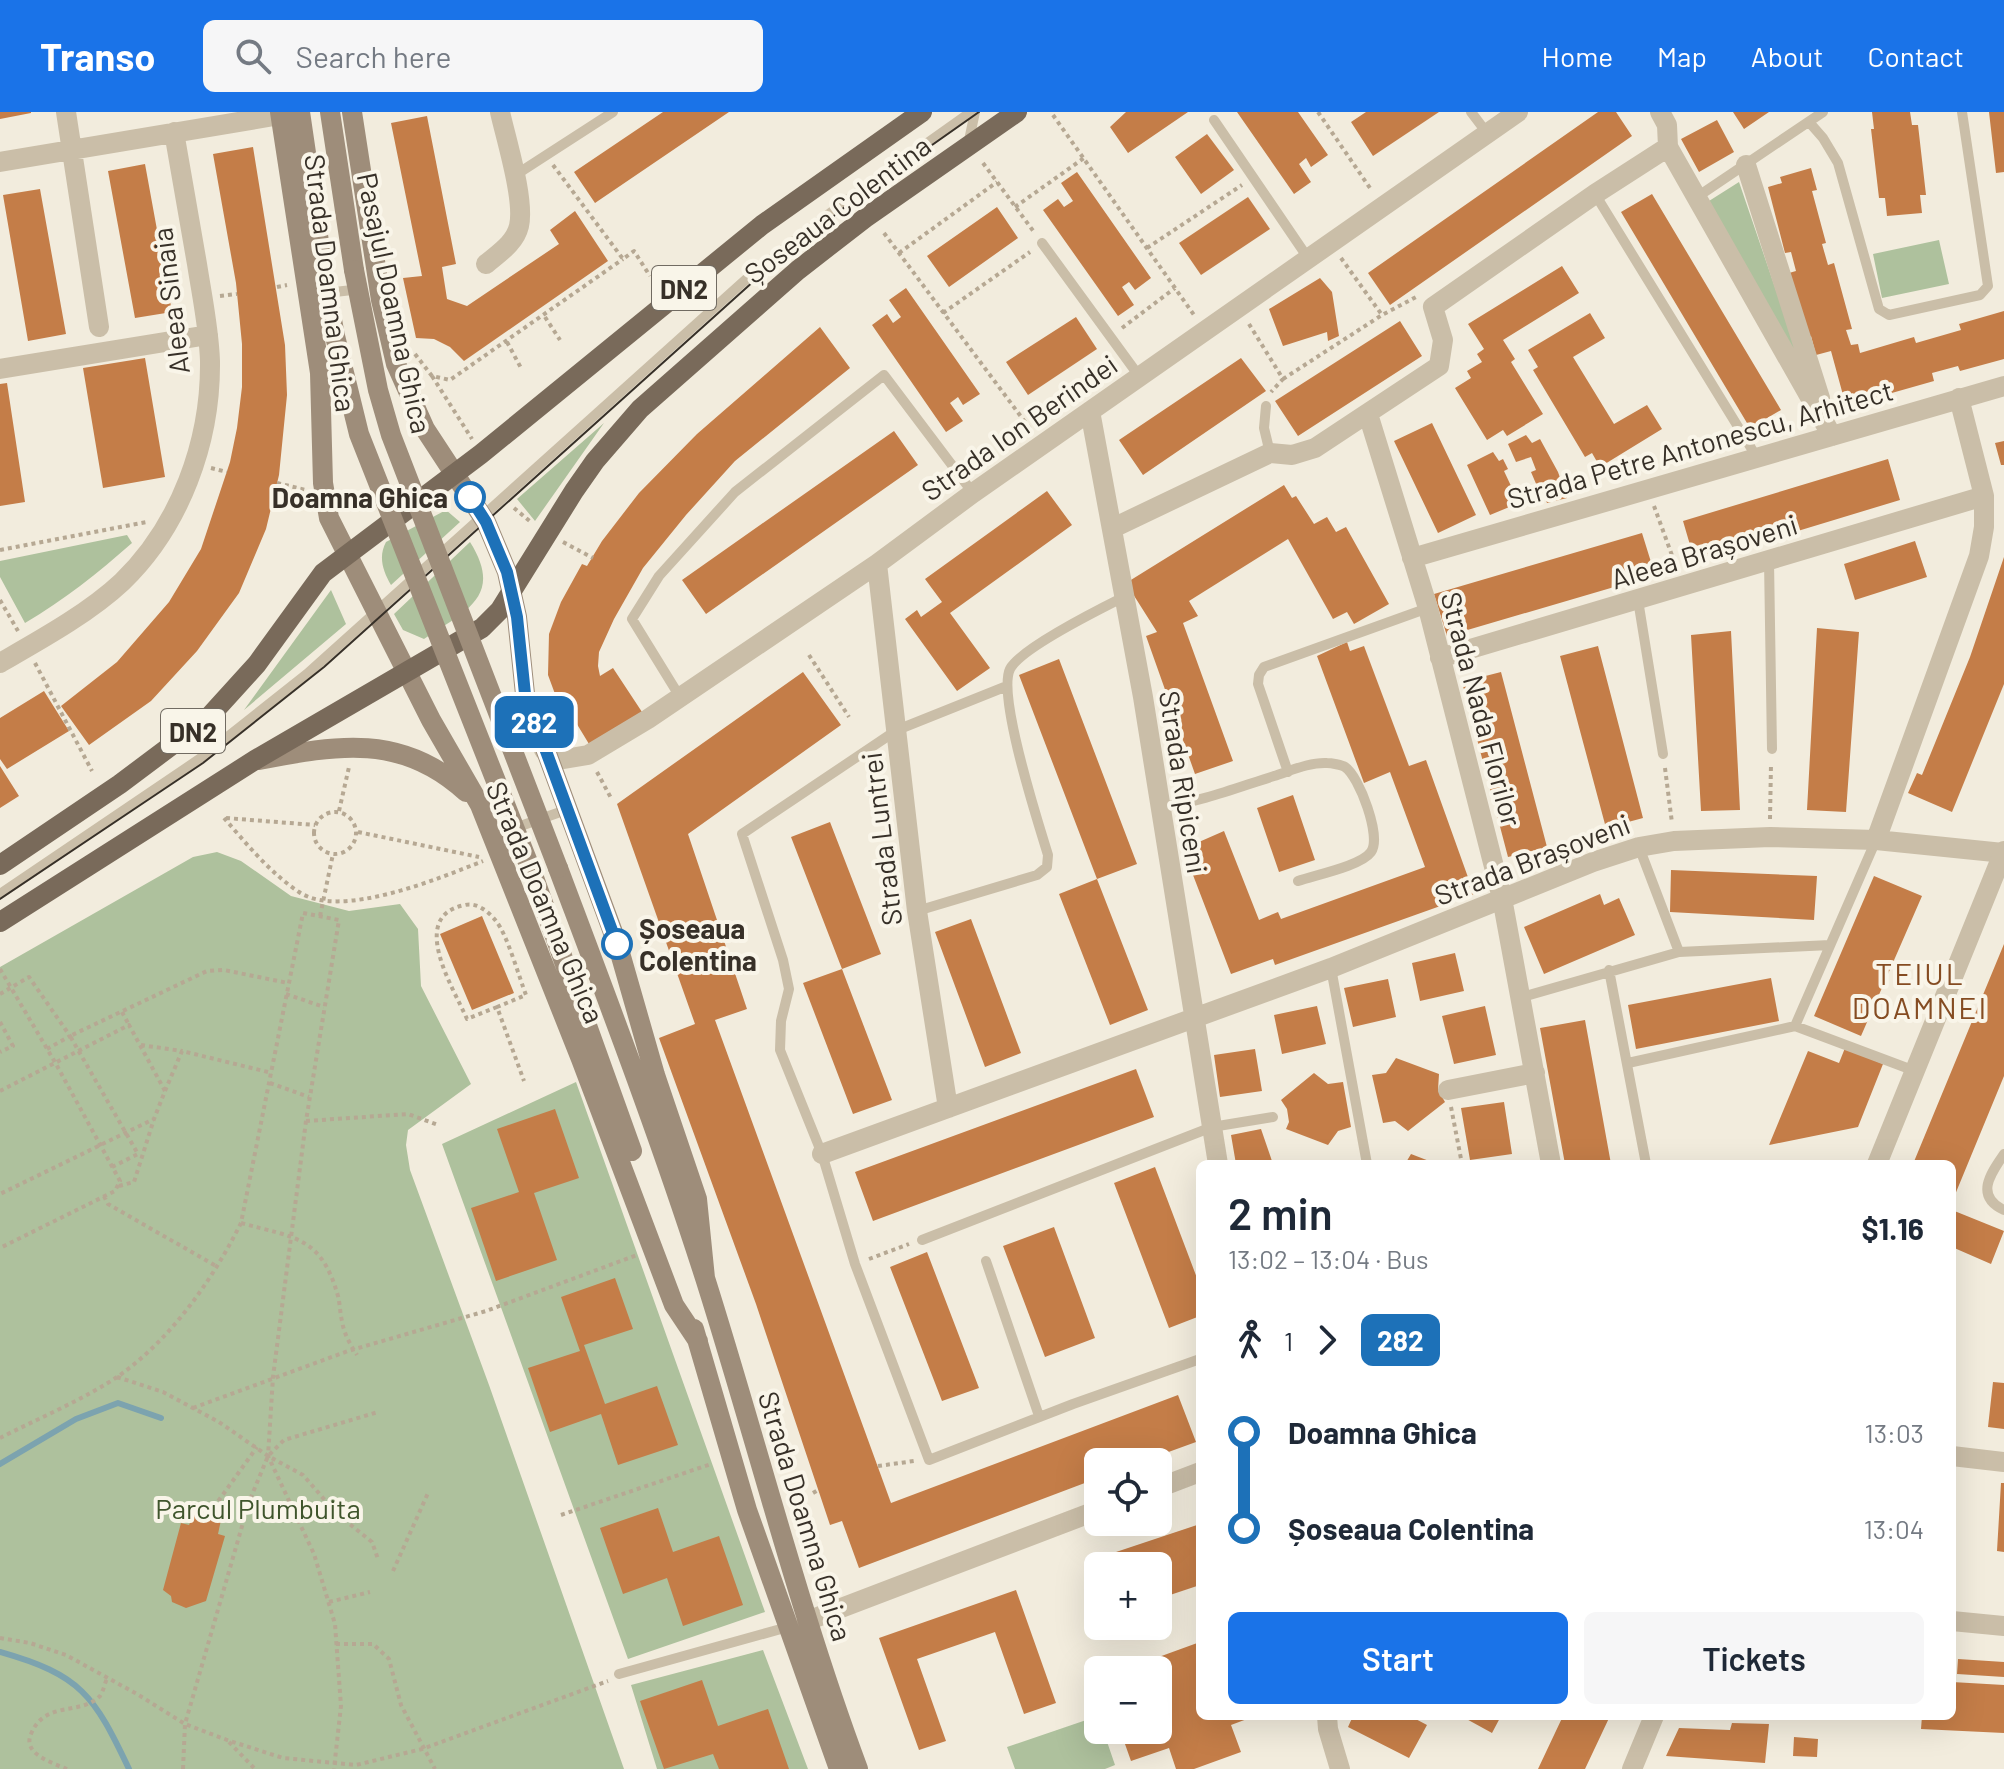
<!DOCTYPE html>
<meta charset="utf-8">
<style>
:root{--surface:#fff;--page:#f6f6f7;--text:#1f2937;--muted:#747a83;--accent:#1a73e8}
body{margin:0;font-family:Barlow,sans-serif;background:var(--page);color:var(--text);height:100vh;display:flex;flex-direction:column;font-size:30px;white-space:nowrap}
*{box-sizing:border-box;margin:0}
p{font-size:26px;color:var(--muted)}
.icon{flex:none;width:44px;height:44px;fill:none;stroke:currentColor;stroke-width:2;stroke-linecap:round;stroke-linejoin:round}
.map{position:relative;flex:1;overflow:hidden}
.side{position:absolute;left:1196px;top:1048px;width:760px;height:560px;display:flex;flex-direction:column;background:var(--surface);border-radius:12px;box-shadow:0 8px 32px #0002}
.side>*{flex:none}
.badge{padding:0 16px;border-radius:12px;font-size:28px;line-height:52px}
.fabs{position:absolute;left:1084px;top:1336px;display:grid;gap:16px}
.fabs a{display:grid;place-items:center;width:88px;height:88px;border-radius:12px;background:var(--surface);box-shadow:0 8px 32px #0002;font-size:40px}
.map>.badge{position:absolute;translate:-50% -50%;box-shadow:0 0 0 4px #fff}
.legs{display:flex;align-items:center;gap:12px;height:88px;padding:0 32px;font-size:26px}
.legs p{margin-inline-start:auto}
.overview{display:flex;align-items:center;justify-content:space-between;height:136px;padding:0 32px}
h1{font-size:44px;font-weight:600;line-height:60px}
.cta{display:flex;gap:16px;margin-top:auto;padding:16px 32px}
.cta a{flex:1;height:92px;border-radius:12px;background:var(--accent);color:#fff;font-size:32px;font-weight:600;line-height:92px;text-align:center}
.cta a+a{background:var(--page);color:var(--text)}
ul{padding:0 32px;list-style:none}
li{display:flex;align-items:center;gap:28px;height:96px;font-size:30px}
li i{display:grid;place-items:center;width:12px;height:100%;margin:0 10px;background:currentColor}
li i::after{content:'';width:20px;height:20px;margin:-10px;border:6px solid;border-radius:50%;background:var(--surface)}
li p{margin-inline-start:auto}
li:first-child i{background:linear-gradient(#0000 50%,currentColor 0)}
li:last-child i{background:linear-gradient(currentColor 50%,#0000 0)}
header{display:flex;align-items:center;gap:48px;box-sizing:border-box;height:112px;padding:0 40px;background:var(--accent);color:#fff}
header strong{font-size:38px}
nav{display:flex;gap:44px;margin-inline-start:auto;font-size:28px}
.search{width:560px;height:72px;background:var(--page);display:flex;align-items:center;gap:20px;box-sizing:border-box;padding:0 28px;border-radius:12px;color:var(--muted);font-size:30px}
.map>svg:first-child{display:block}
.green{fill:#aec19d}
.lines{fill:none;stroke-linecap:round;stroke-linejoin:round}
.stream{stroke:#7ca3af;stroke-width:6}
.building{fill:#c47d48}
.path{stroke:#b6a893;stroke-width:4;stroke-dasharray:4 4;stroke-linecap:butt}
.service{stroke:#cabea8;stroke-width:10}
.minor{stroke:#cabea8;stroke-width:20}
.tertiary{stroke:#cabea8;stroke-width:20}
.secondary{stroke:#9e8d7a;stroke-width:20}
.primary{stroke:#796a5a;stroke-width:20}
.tram{stroke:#373028;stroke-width:2}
.secondary-bridge{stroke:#9e8d7a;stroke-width:20}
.line-1-casing{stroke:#fff;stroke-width:18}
.line-1{stroke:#1d71b8;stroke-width:12}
.stop-1-dot{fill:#fff;stroke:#1d71b8;stroke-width:4}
.labels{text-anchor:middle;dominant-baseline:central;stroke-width:8;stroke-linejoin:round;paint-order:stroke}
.shield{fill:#f9f5e9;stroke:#716b62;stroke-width:2}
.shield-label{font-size:26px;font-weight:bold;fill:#373028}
.street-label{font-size:28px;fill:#373028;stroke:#f9f5e9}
.stop-label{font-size:28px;font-weight:bold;fill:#373028;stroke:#f9f5e9;text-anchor:end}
.park-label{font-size:28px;fill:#3f552c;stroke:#f9f5e9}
.neighbourhood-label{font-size:30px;letter-spacing:2px;fill:#854c22;stroke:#f9f5e9}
</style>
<header>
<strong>Transo</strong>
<div class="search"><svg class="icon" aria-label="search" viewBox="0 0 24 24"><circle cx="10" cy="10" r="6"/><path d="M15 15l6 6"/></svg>Search here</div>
<nav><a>Home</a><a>Map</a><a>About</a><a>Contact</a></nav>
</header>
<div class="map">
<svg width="2004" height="1657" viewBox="0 0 2004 1657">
<rect width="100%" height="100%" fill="#f2ecdd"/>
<!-- green -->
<path class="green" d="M1739 70 1807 269 1709 89Z
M1939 128 1949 172 1882 186 1873 142Z
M604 311 535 409 517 387Z
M446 398 460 410 391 473C383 459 378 445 386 430Z
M127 423 132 431C98 461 64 488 25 511L0 465V449Z
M470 430C504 484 466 499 424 527L403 518 394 502Z
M331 478 346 512 244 598Z
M217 740 241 749 291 784 349 799 400 792 418 817 421 874 471 972 408 1018 406 1033 410 1058 489 1273 624 1657H0V855L193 745Z
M576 970 765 1500 628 1547 442 1032Z
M763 1538 808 1657H657L631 1573Z
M1098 1604V1618H1103L1115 1653 1105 1657H1015L1007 1635Z"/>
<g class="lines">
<!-- stream -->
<path class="stream" d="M0 1352 76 1307 118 1291 161 1306
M0 1540C81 1563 94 1583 129 1657"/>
</g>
<!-- building -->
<path class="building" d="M0 0H31V1L0 7Z
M663 0H729L595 91 574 60Z
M1126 0H1188L1128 41 1110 15Z
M1237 0H1298L1328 43 1311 55 1306 46 1299 52 1311 70 1294 82Z
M1366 0H1439L1373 44 1351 10Z
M1598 0H1616L1632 24 1390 193 1368 161Z
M1733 0H1769L1744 17Z
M1872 0H1910L1912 13H1918L1926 83H1920L1922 101 1887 104 1885 86H1879L1871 17H1874Z
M1989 0H2004V60L1996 61Z
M427 4 456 152 442 155 447 187 467 194 559 132 550 118 575 99 608 149 464 249 450 235 434 227 416 226 403 166 422 164 391 11Z
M1717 8 1734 40 1699 60 1681 27Z
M1207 22 1234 58 1201 82 1175 45Z
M253 35 285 233 287 283 279 363 266 417 239 481 197 539 151 589 89 633 61 594 117 550 169 490 201 437 230 350 237 316 242 275V232L236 171 213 42Z
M145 52 172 200 135 206 108 59Z
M1811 56 1817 78 1812 79 1826 131 1822 132 1828 153 1834 151 1852 217 1846 218 1851 233 1858 232 1860 241 1914 225 1916 231 1961 218 1959 212 2004 199V247L1960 259 1958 254 1932 261 1934 269 1846 294 1831 239 1816 243 1811 224 1806 226 1789 161 1796 159 1791 140 1785 141 1768 75 1782 71 1780 65Z
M1077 60 1151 166 1135 178 1129 170 1122 175 1134 193 1118 204 1043 98 1058 87 1064 95 1073 89 1061 71Z
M40 77 66 222 28 229 3 83Z
M1652 82 1781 298 1750 316 1621 100Z
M1248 85 1270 117 1201 163 1179 131Z
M997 95 1018 126 949 175 927 144Z
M1562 154 1579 181 1503 228 1515 247 1511 250 1543 302 1507 324 1503 318 1487 328 1455 276 1471 266 1467 259 1482 250 1477 242 1484 237 1468 212Z
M1320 166 1332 180 1339 224 1328 229 1327 220 1283 234 1269 197Z
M906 176 980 282 963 293 958 285 950 291 963 309 946 320 872 213 887 202 893 211 901 205 889 188Z
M1590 201 1605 226 1573 245 1614 312 1647 293 1662 317 1600 355 1592 341 1585 345 1533 258 1538 255 1528 238Z
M1076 205 1097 237 1028 283 1006 250Z
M1400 209 1422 244 1298 324 1275 289Z
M820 215 850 256 735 349 686 403 643 456 614 507 599 540 598 554 600 564 613 556 642 600 589 632 572 604 565 609 548 563 549 522 561 490 582 452 587 454 602 429 639 381 697 322Z
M145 246 165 365 103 376 83 256Z
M1241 246 1266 279 1143 363 1119 328Z
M7 271 25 390 0 394V272Z
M1432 311 1476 403 1438 421 1394 329Z
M894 319 918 353 706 502 682 468Z
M1526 323 1532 331 1540 327 1558 360 1567 386 1547 391 1540 373 1537 374 1531 360 1536 358 1531 345 1516 350 1508 332Z
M2004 329V353H2001L1995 331Z
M1493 340 1499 349 1503 347 1508 357 1504 359 1519 391 1490 403 1467 353Z
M1888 347 1900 388 1695 450 1683 409Z
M1284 373 1292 386 1296 384 1314 412 1327 405 1336 420 1346 415 1389 492 1354 512 1347 500 1333 507 1288 427 1189 489 1198 504 1183 511 1233 649 1195 662 1146 524 1157 520 1126 471Z
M1047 379 1072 413 950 501 990 556 957 579 905 507 917 498 921 505 942 490 925 467Z
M1642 421 1655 463 1447 524 1434 482Z
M1915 429 1927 465 1855 488 1844 452Z
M2004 445V572L1952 700 1908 681 1917 661 1922 663 1970 545Z
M1817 516 1859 520 1846 700 1807 698Z
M1731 519 1740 698 1701 699 1691 523Z
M1347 530 1350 539 1364 534 1409 654 1426 648 1474 782 1275 853 1273 847 1231 862 1183 737 1224 719 1259 808 1278 800 1281 807 1425 755 1390 660 1364 671 1317 544Z
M1598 534 1643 706 1606 716 1560 544Z
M1059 547 1137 752 1097 767 1019 563Z
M803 560 841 613 688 722 747 897 715 908 891 1391 1178 1283 1196 1330 1141 1350H1098V1366L859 1456 842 1409 830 1413 756 1192 659 926 695 912 617 692Z
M1501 560 1547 735 1508 745 1462 570Z
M44 579 69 619 7 657 0 647V606Z
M0 654 19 684 0 696Z
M1293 683 1315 748 1279 760 1257 696Z
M830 710 881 842 842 857 892 988 853 1002 803 871 842 857 791 725Z
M1671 758 1817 764 1814 808 1670 800Z
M1874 764 1922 784 1861 924 1814 904Z
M1097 767 1148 898 1110 913 1059 782Z
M1600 782 1604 793 1619 786 1635 823 1544 862 1524 815Z
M482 804 514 881 472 898 440 822Z
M971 807 1021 941 985 955 935 820Z
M2004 832V964L1952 1090V1052H1913Z
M1455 841 1464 879 1420 889 1412 851Z
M1771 866 1779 909 1636 937 1628 893Z
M1388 867 1396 905 1353 915 1344 876Z
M1317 894 1326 932 1282 942 1274 903Z
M1485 894 1496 943 1454 952 1442 904Z
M1585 908 1611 1052H1565L1540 916Z
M1845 936 1883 952 1858 1015 1769 1033 1808 939 1839 951Z
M1255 937 1262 979 1220 985 1214 943Z
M1396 946 1439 962 1438 978 1445 990 1408 1019 1395 1009 1383 1011 1372 963 1386 961Z
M1136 957 1154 1005 873 1109 855 1060Z
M1314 961 1328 972 1343 970 1351 1015 1338 1019 1328 1033 1286 1017 1289 1010 1287 997 1281 988Z
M1504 990 1512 1042 1470 1048 1461 996Z
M555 997 579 1066 534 1081 557 1148 496 1169 471 1096 519 1080 497 1017Z
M1261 1017 1273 1052H1236L1231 1023Z
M1411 1042 1437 1052H1405Z
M1155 1055 1200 1174V1204L1169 1216 1114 1071Z
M1952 1098 2004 1119 1991 1152 1952 1135Z
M1054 1115 1095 1226 1045 1245 1003 1134Z
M927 1140 979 1276 942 1289 890 1155Z
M615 1166 633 1217 584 1233 605 1292 657 1274 678 1333 618 1353 601 1302 550 1320 528 1256 580 1239 561 1185Z
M1993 1270 2004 1271V1317L1988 1315Z
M2001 1371H2004V1440L1997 1439Z
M658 1396 673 1440 719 1424 743 1493 683 1514 667 1466 623 1482 600 1416Z
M195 1400 213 1403 221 1408 218 1422 225 1424 206 1489 186 1496 172 1490 171 1484 163 1478 181 1411 189 1413Z
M1200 1412V1473L1158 1487V1454H1107L1104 1444Z
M1016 1478 1056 1591 1024 1602 995 1520 917 1547 946 1629 919 1638 879 1526Z
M1200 1530V1604H1255L1231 1613 1241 1640 1194 1657H1176L1169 1636 1131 1649 1120 1618H1158V1558H1123Z
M1958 1547 2004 1550V1565L1957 1562Z
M702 1568 718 1614 768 1597 789 1657H719L713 1642 664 1657 640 1589Z
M1952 1570 2004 1573V1621L1921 1617 1922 1604H1952Z
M1353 1604H1410L1427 1613 1409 1646 1348 1615Z
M1461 1604H1501L1492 1621Z
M1563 1604H1610L1585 1657H1538Z
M1732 1611 1769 1612 1765 1651 1666 1644 1679 1616 1730 1618Z
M1794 1625 1818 1627 1817 1645 1793 1644Z"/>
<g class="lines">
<!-- path -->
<path class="path" d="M1318 0 1372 79
M1053 3 1194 203
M983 51 1034 120
M553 53 623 147 634 139 650 164
M1015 95 1084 46
M884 121 1031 318
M1147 136 1242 73
M899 141 997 70
M1341 146 1382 203
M277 175 287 173
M220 184 237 182
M943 201 1030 140
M545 205 560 228
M1249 212 1283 267 1271 280
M1122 216 1175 176
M507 230 521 256
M415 242 432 264 450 268 623 147
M432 264 472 327
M1283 267 1382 203 1418 184
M211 356 227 360
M277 371 306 378
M1654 394 1677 457
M514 396 532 411
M563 430 593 446
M0 438 147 410
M0 488 18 519
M809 543 849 605
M35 551 92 659
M1665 656 1672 711
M597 660 611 686
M339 699 349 655
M314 721a21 21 0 1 1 42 0a21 21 0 1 1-42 0Z
M224 706C246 731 270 761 299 780 340 808 440 766 483 749
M226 706 315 713
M1770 707 1771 652
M358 720 479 745
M320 804 333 742
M0 857 56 952 120 1069 115 1079 0 1136
M0 882 29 865 70 924 47 937
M286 882 324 895
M497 895 467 907C454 877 407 804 465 793 477 790 489 800 496 809 507 822 519 865 526 883L497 895 524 969
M122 900 129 913
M0 910 13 934 0 940
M141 933 182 939
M270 971 309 985
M0 979 129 913 165 979 154 1007 0 1082
M165 979 182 939 272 961
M1451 995 1462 1052
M306 1009 408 1002 438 1013
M112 1055 138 1042 70 924 207 859 224 858 288 871
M119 1074 134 1070 154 1007
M104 1084 108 1092 216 1154
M241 1111C295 1126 321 1124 338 1184 340 1192 340 1201 342 1209 344 1222 350 1232 357 1243
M869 1147 909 1132
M117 1265 163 1280 219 1310 268 1344 303 1363 337 1402 372 1430 378 1447
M193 1296 348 1239 486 1199 637 1143
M0 1326C37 1307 87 1286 120 1263 172 1226 213 1167 241 1111L303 801 339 808 306 1009 273 1265 268 1344 314 1442 335 1512 341 1594 334 1657
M878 1354 914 1349
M813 1381 818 1378
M209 1402 257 1335
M561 1403 711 1352
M393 1459 428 1381
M329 1490 370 1480
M0 1526 30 1531 66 1543 137 1582 185 1612 227 1628 283 1646 356 1653 422 1637 608 1569
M336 1532H373L389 1547 401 1593 435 1657
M229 1630 255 1657
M67 1657C53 1651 22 1642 31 1622 45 1588 80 1604 100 1584 103 1580 105 1571 107 1566
M183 1657 185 1612 249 1390 268 1344 284 1328 378 1300"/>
<!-- service -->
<path class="service" d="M1471 0 1487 21
M1214 8 1308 146
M1809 10 1823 26 1838 51 1879 197 1889 203 1980 183 1988 174 1962 0
M968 33 975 0
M514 64 613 0
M1595 82 1756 344
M1697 85 1823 0
M1042 131 1139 264
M326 181 361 177
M1266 294 1264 316 1270 341
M1769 449 1772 637
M1638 488 1663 642
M1007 574 897 618 742 722 783 848 789 877 781 909 780 938 822 1042 855 1152 929 1348 1073 1292 1200 1247
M680 585 632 507 659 464 735 380 884 263 973 381
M1288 660 1258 572 1259 563 1264 555 1428 496
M1161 695C1201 690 1236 676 1274 664 1290 659 1310 650 1327 651 1331 651 1342 653 1345 655 1359 664 1382 725 1371 740 1361 754 1315 763 1298 769
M492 724 566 698
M1639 735 1679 840
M0 782 201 646 307 562 752 162 847 88 971 0
M917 799 1037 763 1047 755 1048 743C1038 710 997 584 1010 557 1021 536 1100 497 1124 485
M1331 856 1367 1052
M1609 858 1646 1052
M1522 885 1679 840 1830 833
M1795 914 1876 728
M1628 951 1795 914 1915 959
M2004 1042C1991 1061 1974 1084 2004 1098
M922 1128 1212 1015 1273 1005
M986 1149 1039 1304
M619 1562 788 1515"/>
<!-- minor -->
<path class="minor" d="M66 0 99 215
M1668 35 1832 324
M0 50 280 3
M1746 53 1820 286
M486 152C499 141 515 131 519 114 525 88 506 27 500 0
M0 257 208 223
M1090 299 1143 585 1218 1052
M1368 302 1428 496 1502 786 1551 1052
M1113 416 1270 341 1292 343 1315 336 1439 254 1443 228 1433 195 1595 82 1668 35 1667 13 1660 0
M1412 446 2004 274
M877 452 917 799 948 996
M1440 546 1984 384
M0 551C40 528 89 501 122 470 180 414 211 330 210 249 209 217 202 184 197 152 189 108 182 64 174 20
M544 638 564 647 588 643 648 607 877 452 973 381 1518 0
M1876 728 1979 444 1984 415V384L1959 286
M1448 978 1535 961
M822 1042 1331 856 1593 750 1639 735 1674 729 1770 725 1876 728 2004 741
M1158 1376 1200 1360
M807 1509 1098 1398
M1952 1509 2004 1514
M1327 1604 1328 1617 1340 1657"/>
<!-- tertiary -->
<path class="tertiary" d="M1877 1052 2004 739
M1952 1344 2004 1350
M1632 1657 1654 1604"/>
<!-- secondary -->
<path class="secondary" d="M280 0 320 261 323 371 329 406 431 608 480 693 581 947 674 1193 698 1229
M300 0 324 164
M330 0 354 158
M352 0 381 188 396 252 425 317 486 410 507 460 517 505 525 582 618 834 655 963 697 1087 705 1166
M259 648C337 633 402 621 466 680
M558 756C609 892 661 1028 705 1166 757 1330 798 1496 858 1657
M533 763 632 1039
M694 1217 747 1398 839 1657"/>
<!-- primary -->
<path class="primary" d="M0 753 120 672 208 606 257 552 323 461 481 342 762 113 922 0
M0 810 255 648 482 516 500 498 574 379 595 349 640 297 798 158 865 106 1017 0"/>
<!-- tram -->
<path class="tram" d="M0 787 203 651 324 555 755 168 851 90 979 0"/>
<!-- secondary-bridge -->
<path class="secondary-bridge" d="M354 158 378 278 391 323 558 756
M324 164 335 224 359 322 533 763"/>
</g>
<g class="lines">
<defs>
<path id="line-1" d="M470 385 486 410 507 460 517 505 525 582 617 832"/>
</defs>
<!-- line-1 casing -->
<use href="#line-1" class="line-1-casing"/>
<!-- line-1 -->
<use href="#line-1" class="line-1"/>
</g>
<!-- markers -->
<g class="stop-1-dot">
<circle cx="470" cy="385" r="14"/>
<circle cx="617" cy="832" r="14"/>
</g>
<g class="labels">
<!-- shield labels -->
<g class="shield">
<rect x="652" y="154" width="64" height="44" rx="6"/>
<rect x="161" y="597" width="64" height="44" rx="6"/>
</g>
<g class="shield-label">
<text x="684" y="176">DN2</text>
<text x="193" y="619">DN2</text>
</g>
<!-- street labels -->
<g class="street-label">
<text transform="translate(837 97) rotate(-37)">Șoseaua Colentina</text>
<text transform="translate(331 171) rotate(83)">Strada Doamna Ghica</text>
<text transform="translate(170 189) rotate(-97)">Aleea Sinaia</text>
<text transform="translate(395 191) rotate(78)">Pasajul Doamna Ghica</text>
<text transform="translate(1019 315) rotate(-35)">Strada Ion Berindei</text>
<text transform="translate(1700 332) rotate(-16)">Strada Petre Antonescu, Arhitect</text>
<text transform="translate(1704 439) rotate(-17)">Aleea Brașoveni</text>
<text transform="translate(1482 597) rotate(75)">Strada Nada Florilor</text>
<text transform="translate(1184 670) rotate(81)">Strada Ripiceni</text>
<text transform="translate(881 727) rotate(-97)">Strada Luntrei</text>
<text transform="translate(1532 747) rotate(-21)">Strada Brașoveni</text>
<text transform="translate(546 790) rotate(67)">Strada Doamna Ghica</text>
<text transform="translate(806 1404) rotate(73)">Strada Doamna Ghica</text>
</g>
<!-- stop labels -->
<g class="stop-label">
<text x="448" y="385">Doamna Ghica</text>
<text x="639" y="816" text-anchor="start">Șoseaua<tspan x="639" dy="32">Colentina</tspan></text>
</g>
<!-- park labels -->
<g class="park-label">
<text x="258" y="1396">Parcul Plumbuita</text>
</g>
<!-- neighbourhood labels -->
<g class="neighbourhood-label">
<text x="1920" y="861">TEIUL<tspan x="1920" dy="34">DOAMNEI</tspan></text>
</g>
</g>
</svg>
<div class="fabs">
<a><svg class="icon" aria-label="locate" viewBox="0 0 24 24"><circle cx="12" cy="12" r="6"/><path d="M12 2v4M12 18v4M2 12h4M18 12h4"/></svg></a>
<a>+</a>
<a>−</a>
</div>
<b class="badge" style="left:534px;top:610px;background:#1d71b8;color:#fff">282</b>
<section class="side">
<div class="overview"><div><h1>2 min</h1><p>13:02 – 13:04 · Bus</p></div><b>$1.16</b></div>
<div class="legs"><svg class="icon" aria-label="walk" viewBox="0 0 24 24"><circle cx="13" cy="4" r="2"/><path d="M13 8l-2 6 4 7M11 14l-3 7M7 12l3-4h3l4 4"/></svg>1<svg class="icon" aria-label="forward" viewBox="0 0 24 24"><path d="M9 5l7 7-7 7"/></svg><b class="badge" style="background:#1d71b8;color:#fff">282</b></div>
<ul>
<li><i style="color:#1d71b8"></i><b>Doamna Ghica</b><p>13:03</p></li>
<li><i style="color:#1d71b8"></i><b>Șoseaua Colentina</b><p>13:04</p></li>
</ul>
<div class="cta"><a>Start</a><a>Tickets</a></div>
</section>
</div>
